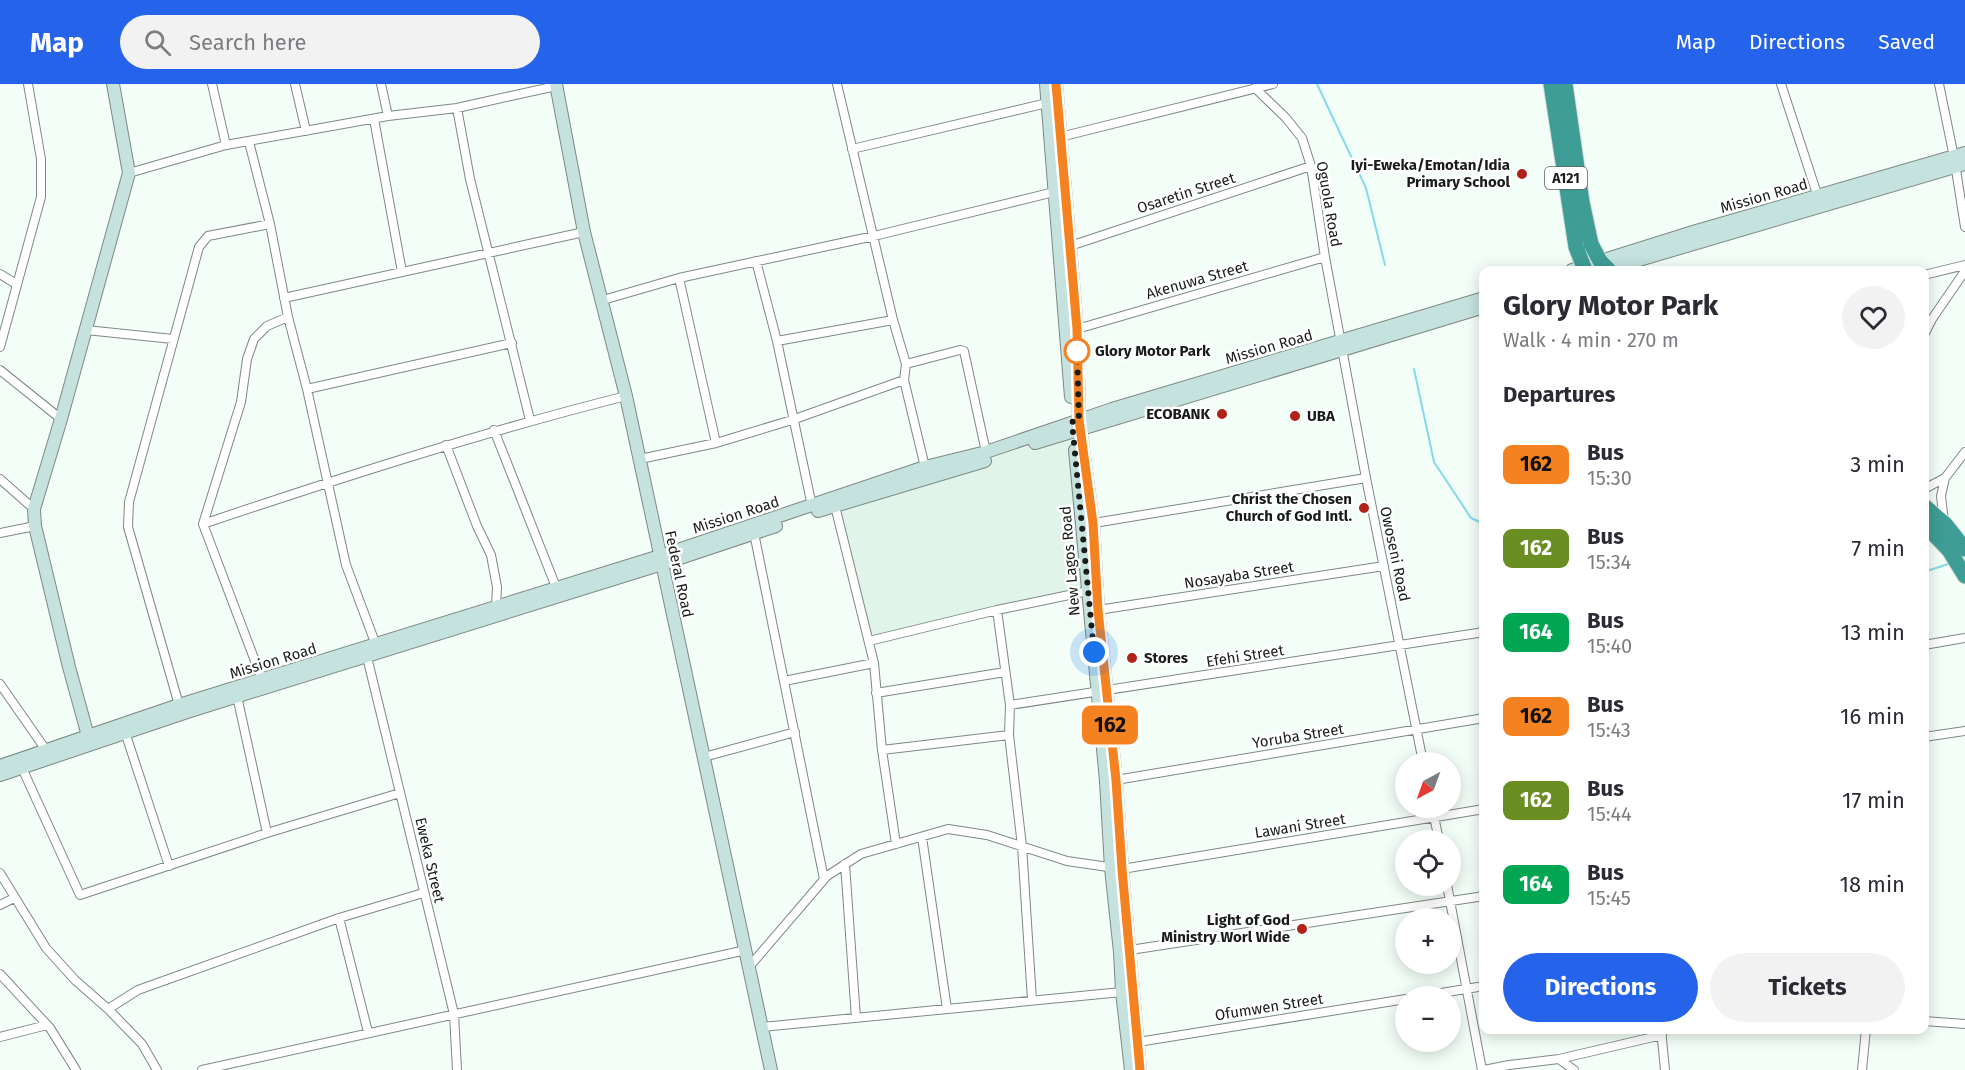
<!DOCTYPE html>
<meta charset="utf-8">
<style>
:root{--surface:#fff;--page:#f2f2f3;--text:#2b2b33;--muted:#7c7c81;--accent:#2563eb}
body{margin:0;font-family:"Fira Sans",sans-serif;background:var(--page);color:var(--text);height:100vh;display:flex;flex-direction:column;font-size:22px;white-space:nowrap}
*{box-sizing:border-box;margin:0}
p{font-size:20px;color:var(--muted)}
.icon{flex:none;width:33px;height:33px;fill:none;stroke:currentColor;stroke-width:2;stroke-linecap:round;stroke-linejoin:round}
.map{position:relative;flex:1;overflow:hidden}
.sheet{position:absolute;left:1479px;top:182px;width:450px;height:768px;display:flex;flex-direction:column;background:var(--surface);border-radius:12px;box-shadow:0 3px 15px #0003}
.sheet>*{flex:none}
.badge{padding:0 12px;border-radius:9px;font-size:21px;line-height:39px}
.needle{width:39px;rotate:221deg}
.controls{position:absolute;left:1395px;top:668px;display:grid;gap:12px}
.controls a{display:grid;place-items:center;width:66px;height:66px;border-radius:50%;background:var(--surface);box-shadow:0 3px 15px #0003;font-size:30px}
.you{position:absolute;width:30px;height:30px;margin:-15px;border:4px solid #fff;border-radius:50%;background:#1a73e8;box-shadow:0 0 0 9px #1a73e833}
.map>.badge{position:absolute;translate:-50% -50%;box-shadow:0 0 0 3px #fff}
h2{padding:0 24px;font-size:22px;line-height:54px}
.round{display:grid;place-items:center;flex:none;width:63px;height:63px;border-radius:32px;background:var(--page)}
.headline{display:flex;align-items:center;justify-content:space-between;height:102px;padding:0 24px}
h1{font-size:28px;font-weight:700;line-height:45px}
.primary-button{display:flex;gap:12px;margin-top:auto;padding:12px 24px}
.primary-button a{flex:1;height:69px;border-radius:36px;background:var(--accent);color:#fff;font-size:24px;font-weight:700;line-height:69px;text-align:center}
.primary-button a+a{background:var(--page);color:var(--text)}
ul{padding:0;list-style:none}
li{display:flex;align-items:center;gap:18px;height:84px;padding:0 24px}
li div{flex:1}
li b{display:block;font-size:22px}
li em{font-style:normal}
li .badge{min-width:66px;font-weight:700;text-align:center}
header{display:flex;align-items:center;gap:36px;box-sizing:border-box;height:84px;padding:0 30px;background:var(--accent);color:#fff}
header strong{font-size:28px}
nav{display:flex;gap:33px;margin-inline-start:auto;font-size:21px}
.search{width:420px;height:54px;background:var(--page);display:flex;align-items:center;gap:15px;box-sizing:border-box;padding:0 21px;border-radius:33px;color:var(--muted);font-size:22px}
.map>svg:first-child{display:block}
.built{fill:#e0f4e9}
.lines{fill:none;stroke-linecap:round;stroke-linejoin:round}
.stream{stroke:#85d9ec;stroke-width:2}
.street-casing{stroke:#7e8983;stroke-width:10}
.secondary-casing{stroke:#7e8983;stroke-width:14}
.highway-casing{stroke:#dadbda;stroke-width:17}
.street{stroke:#fff;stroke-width:8}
.secondary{stroke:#c5e2df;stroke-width:12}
.highway{stroke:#3e9d95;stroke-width:15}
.line-casing{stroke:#fff;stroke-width:14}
.line{stroke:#f58220;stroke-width:9}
.walk{stroke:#191d1a;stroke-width:6;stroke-dasharray:0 10.8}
.poi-dot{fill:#b12218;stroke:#fff;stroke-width:2}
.stop-dot{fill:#fff;stroke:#f58220;stroke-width:3}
.labels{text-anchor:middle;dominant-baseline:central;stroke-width:5;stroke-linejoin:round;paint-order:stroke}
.shield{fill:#fff;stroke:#5e615f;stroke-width:1.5}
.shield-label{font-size:14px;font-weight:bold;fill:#191d1a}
.poi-label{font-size:15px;font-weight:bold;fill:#191d1a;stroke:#fff;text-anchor:end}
.street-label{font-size:15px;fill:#191d1a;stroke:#fff}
.stop-label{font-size:15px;font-weight:bold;fill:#191d1a;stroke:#fff;text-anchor:start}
</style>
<header>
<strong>Map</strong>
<div class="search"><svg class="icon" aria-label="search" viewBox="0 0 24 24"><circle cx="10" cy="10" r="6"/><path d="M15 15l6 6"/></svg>Search here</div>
<nav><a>Map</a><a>Directions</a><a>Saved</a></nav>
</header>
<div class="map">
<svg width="1965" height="986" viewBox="0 0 1965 986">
<rect width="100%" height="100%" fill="#f2fef7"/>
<!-- built -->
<path class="built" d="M1076 343 1093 510 866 561 831 417Z"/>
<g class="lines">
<!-- stream -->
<path class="stream" d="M1317 0 1366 104 1385 181
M1414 285 1434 378 1471 434 1484 440
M1924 488 1951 479"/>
<defs>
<path id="street" d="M212 0 226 61
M295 0 306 47
M381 0 388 32
M837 0 893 236 906 280 904 296 925 383
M1781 0 1818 113
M1939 0 1954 73 1965 143
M1255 4 1286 34 1302 54 1311 82 1325 173 1366 394 1423 678
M457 24 470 95 530 336
M374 35 402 188
M1060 53 1273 0
M249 58 270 140 288 233 307 305 346 481 376 561
M852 65 1047 19
M129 89 226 61 388 32 457 24 556 2
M1070 162 1311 82
M756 177 777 257 812 422
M0 190 16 200
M1924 191 1965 181
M679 194 716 359
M284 214 584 148
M603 216 679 194 874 152 1054 108
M1077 245 1325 173
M86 246 173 255
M1924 251 1932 235 1965 187
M777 257 893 236
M0 263 41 113V75L28 0
M906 280 960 266 964 267 986 368
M0 286 61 335
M307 305 512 259
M494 346 556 503
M446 361 477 442 491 471 497 503 496 522
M640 375 716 359 792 336 904 296
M0 395 34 425
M1924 405 1945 394 1965 368
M835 422 874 579 882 666 896 760
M1944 438 1941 412 1945 394
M203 440C343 393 483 348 626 312
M1088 440 1366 394
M0 449 35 442
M754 449 824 795
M997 526 1010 621 1009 651 1022 762 1032 916
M1098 526 1384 482
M869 557 997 526 1093 506
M1924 561 1965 554
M367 573 454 930 457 986
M784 597 874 579
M263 598 203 440 241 318 247 275 254 255 267 242 288 233
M0 600 46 666
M876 609 1005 588
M237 612 267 749
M179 621 128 443 129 418 199 163 208 152 270 140
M1010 621 1484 548
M125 648 169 782
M1924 653 1965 647
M882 666 1009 651
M704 673 795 648
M22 684 80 811 267 749 400 709
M1116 696 1484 634
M1432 723 1439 756
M922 753 947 925
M845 780 856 934
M0 789 46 864 75 896 108 925 142 960 157 986
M1447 801 1482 986
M0 821 14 814
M339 834 368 948
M1130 866 1484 812
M749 883 827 792 861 770 948 745 987 751 1067 777 1122 785 1484 725
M0 890 50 944 76 986
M1423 912 1484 902
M108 925 138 906 339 834 423 809
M1924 937 1965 940
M762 943 1122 908
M1661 945 1665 986
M0 953 47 941
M1138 958 1406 915
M1559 975 1574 986
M202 986 746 866
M1484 986 1509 981 1559 975 1662 951
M1862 986 1866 945"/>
<path id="secondary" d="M556 0 584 148 626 312 771 986
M1046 0 1071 313
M1056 0 1077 245 1079 336 1093 439 1098 526 1116 696 1122 785 1140 986
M1572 186 1693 148 1965 69
M1605 186 1965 80
M1035 359 1484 223
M1075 366 1106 697 1111 784 1120 868 1122 908 1131 986
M818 427 985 377
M88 652 69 583 35 442 34 425 61 335 129 89 113 0
M0 682 179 621 660 472 925 383 986 368 1112 325 1484 214
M0 691 187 628 662 480 776 442"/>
<path id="highway" d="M1551 0 1576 163 1585 186
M1565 0 1582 118 1591 160 1600 177 1609 186
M1924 422 1945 440 1965 465
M1924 440 1949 466 1965 492"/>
</defs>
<!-- street casing -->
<use href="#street" class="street-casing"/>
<!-- secondary casing -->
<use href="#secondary" class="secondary-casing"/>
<!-- highway casing -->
<use href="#highway" class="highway-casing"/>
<!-- street -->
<use href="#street" class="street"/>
<!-- secondary -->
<use href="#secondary" class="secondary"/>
<!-- highway -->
<use href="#highway" class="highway"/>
</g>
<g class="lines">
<defs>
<path id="line" d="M1056 0 1077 245 1079 336 1093 439 1098 526 1116 696 1122 785 1140 986"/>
</defs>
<!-- line casing -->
<use href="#line" class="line-casing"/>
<!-- line -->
<use href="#line" class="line"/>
<!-- walk -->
<path class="walk" d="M1077 267 1079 336 1072 338 1094 568"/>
</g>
<!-- markers -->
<g class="poi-dot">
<circle cx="1522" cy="90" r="6"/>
<circle cx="1222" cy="330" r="6"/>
<circle cx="1295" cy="332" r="6"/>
<circle cx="1364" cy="424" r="6"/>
<circle cx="1132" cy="574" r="6"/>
<circle cx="1302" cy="845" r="6"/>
</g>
<circle class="stop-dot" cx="1077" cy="267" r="12"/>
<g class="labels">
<!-- shield labels -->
<rect class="shield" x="1545" y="83" width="42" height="22" rx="4.5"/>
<g class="shield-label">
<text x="1566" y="94">A121</text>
</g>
<!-- poi labels -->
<g class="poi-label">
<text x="1510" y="81">Iyi-Eweka/Emotan/Idia<tspan x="1510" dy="17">Primary School</tspan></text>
<text x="1210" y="330">ECOBANK</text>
<text x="1307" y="332" text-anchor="start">UBA</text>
<text x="1352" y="415">Christ the Chosen<tspan x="1352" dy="17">Church of God Intl.</tspan></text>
<text x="1144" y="574" text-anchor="start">Stores</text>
<text x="1290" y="836">Light of God<tspan x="1290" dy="17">Ministry Worl Wide</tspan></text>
</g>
<!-- street labels -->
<g class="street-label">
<text transform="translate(1186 109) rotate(-18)">Osaretin Street</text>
<text transform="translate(1764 112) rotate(-16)">Mission Road</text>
<text transform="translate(1329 120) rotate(80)">Oguola Road</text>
<text transform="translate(1197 196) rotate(-16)">Akenuwa Street</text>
<text transform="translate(1269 263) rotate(-16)">Mission Road</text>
<text transform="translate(736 431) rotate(-18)">Mission Road</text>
<text transform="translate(1395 470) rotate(78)">Owoseni Road</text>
<text transform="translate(1070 477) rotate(-95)">New Lagos Road</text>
<text transform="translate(679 490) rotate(78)">Federal Road</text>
<text transform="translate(1239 491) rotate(-9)">Nosayaba Street</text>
<text transform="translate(1245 572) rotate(-9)">Efehi Street</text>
<text transform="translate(273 577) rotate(-17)">Mission Road</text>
<text transform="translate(1298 652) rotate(-9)">Yoruba Street</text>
<text transform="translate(1300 742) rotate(-9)">Lawani Street</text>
<text transform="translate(430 776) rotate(77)">Eweka Street</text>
<text transform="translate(1269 923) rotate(-9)">Ofumwen Street</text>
</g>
<!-- stop labels -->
<g class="stop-label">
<text x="1095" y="267">Glory Motor Park</text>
</g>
</g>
</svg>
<div class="controls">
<a><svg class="needle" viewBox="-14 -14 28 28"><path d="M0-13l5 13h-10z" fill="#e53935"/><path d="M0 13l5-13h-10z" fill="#7c7c81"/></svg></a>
<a><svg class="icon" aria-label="locate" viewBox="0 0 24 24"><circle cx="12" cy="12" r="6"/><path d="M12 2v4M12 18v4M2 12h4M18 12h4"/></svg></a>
<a>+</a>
<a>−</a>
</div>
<div class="you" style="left:1094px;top:568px"></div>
<b class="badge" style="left:1110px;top:641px;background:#f58220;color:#111">162</b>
<section class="sheet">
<div class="headline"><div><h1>Glory Motor Park</h1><p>Walk · 4 min · 270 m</p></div><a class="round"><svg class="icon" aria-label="heart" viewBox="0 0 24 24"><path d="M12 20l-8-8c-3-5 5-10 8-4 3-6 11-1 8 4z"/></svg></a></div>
<h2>Departures</h2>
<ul>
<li><span class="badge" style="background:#f58220;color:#111">162</span><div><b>Bus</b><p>15:30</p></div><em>3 min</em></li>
<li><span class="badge" style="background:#6b8e23;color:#fff">162</span><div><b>Bus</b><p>15:34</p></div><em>7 min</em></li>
<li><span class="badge" style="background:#00a651;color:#fff">164</span><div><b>Bus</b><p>15:40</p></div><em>13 min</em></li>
<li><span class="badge" style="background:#f58220;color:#111">162</span><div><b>Bus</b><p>15:43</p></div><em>16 min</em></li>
<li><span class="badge" style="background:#6b8e23;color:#fff">162</span><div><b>Bus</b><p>15:44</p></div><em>17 min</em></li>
<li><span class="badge" style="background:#00a651;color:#fff">164</span><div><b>Bus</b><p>15:45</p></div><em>18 min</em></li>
</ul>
<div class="primary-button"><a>Directions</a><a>Tickets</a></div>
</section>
</div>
